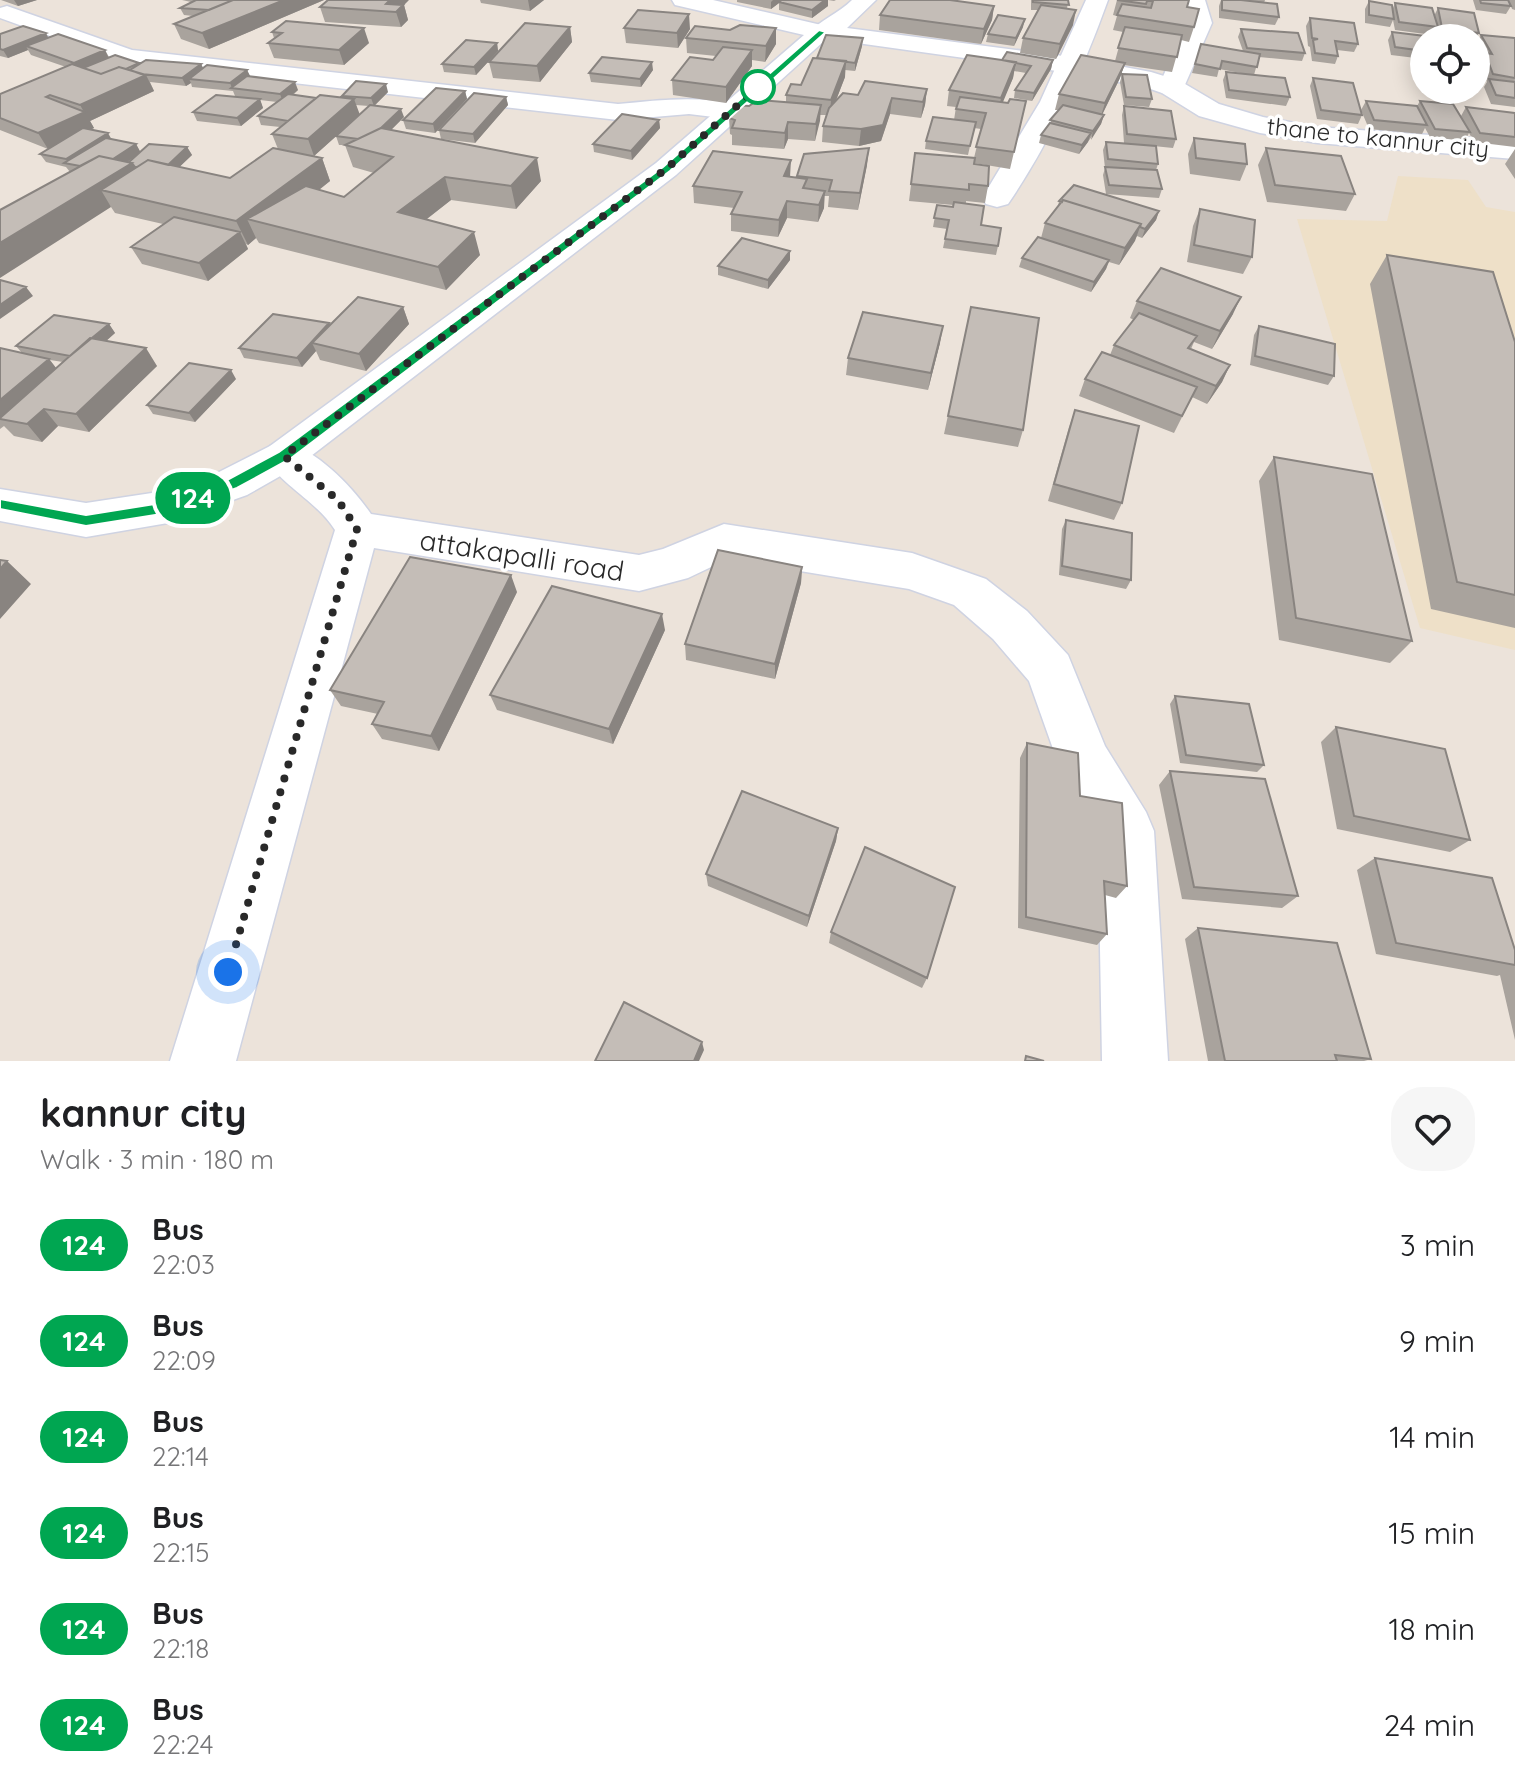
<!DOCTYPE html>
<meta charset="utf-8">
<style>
:root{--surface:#fff;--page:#f6f6f6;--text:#202124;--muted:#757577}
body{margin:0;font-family:Quicksand,sans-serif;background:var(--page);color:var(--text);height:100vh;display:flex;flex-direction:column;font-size:30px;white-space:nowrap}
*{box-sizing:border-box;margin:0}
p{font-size:26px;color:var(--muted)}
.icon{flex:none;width:44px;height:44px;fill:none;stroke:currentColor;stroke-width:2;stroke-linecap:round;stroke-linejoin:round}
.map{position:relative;height:1061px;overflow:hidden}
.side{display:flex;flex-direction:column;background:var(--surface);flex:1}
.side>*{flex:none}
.badge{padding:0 16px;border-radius:26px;font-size:28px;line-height:52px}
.controls{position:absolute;left:1410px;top:24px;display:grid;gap:16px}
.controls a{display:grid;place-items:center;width:80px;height:80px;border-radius:50%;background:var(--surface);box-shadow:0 4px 20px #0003;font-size:40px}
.you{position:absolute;width:40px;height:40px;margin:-20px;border:6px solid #fff;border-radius:50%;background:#1a73e8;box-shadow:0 0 0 12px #1a73e833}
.map>.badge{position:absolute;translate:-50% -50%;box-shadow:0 0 0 4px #fff}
.round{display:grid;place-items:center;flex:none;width:84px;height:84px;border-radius:32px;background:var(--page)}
.overview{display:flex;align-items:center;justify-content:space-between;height:136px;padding:0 40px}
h1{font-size:38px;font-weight:700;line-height:60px}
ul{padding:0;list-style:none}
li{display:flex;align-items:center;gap:24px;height:96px;padding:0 40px}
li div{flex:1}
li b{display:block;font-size:30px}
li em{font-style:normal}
li .badge{min-width:88px;font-weight:700;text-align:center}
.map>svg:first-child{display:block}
.education{fill:#eee0c8}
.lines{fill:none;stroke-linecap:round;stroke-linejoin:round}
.minor-casing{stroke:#cfd3e2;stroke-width:3}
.tertiary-casing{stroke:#cfd3e2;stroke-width:3}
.secondary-casing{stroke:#cfd3e2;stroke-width:3}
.minor{fill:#fff;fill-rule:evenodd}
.tertiary{fill:#fff;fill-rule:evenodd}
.secondary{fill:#fff;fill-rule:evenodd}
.wall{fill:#a9a39d;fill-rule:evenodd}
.shaded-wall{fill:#898480}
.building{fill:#c4bdb7;stroke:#898480;stroke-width:2}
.line{fill:#00a651;stroke:#fff;stroke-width:2}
.walk{stroke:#292929;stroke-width:8;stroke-dasharray:0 14.4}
.stop-dot{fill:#fff;stroke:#00a651;stroke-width:4}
.labels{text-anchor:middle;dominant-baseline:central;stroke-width:7;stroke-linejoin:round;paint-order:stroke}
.far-street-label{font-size:24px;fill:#292929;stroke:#fff}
.street-label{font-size:28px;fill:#292929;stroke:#fff}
</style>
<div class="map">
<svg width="1515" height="1061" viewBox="0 0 1515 1061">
<rect width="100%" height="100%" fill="#ece3da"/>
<!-- education -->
<path class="education" d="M1398 176 1468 180 1486 207 1515 212V650L1420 628 1297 219 1387 221Z"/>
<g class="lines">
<defs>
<path id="minor" d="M1086 0H1108C1082 72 1051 141 1008 204L997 207 986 204 982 198 1040 102Z
M1183 0H1205L1212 23 1184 87 1180 93H1162L1158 87 1188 23Z
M7 6 132 50 618 104C659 100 699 95 740 105L743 111 740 117 730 119 689 114 618 120 128 64 0 18V8Z
M284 441C319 452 351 485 371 514L639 555 663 549 724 524 912 553 986 579 1027 611 1068 655 1105 746 1146 812 1154 831 1168 1061H1102L1098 836 1057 760 1029 681 993 639 954 605 909 589 728 559 688 578 639 591 374 548 236 1061H170L335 530C316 500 281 486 264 456L270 446Z"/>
<path id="tertiary" d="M852 0H876L847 28 1071 57 1151 72 1180 81 1219 104 1263 117 1317 127 1515 141V159L1317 143 1260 133 1199 116 1162 93 1145 87 1071 73 814 37 810 32C819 21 839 13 852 0Z"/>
<path id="secondary" d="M672 0H713L830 27 834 32 676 175 298 466 247 495 168 523 86 537 0 521V489L86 503 165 491 217 473 270 446 656 163 804 35 675 5Z"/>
</defs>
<!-- minor casing -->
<use href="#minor" class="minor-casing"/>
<!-- tertiary casing -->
<use href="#tertiary" class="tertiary-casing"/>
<!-- secondary casing -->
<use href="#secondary" class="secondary-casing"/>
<!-- minor -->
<use href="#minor" class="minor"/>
<!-- tertiary -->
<use href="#tertiary" class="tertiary"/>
<!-- secondary -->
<use href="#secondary" class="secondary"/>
</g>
<!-- wall -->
<path class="wall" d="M1 0H37L18 6Z
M182 0H324L209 49 181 39 174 24 193 16 184 15 180 8 191 2Z
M480 0H544L530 11 481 3Z
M737 0H836L834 1 828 0V6L812 18 779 10V3L771 9 737 2Z
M1031 0H1068L1067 9 1073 25 1056 59 1020 53 1023 38 1038 10H1031Z
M1117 0H1189L1187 7 1194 27 1189 42 1181 40 1172 72 1124 65 1120 78 1102 115H1104L1101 124 1079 154 1039 143 1041 135 1059 110H1055L1059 94 1115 61 1123 32 1113 30 1117 16 1113 15Z
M1221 0H1265L1264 3 1279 17 1275 25 1219 18V6Z
M1473 0H1515V10L1512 9 1511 6 1506 14 1476 10Z
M1369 1 1393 8 1395 3 1434 16 1438 8 1479 33 1476 38H1434L1437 33 1436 29 1433 35 1395 30 1393 20 1390 27 1365 23V9Z
M404 5 408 20 401 27 325 22 320 7Z
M994 6 992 20 981 44 879 30 880 15Z
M1310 18 1358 44 1354 52 1337 50 1338 56 1335 64 1312 61 1310 47 1308 46 1306 26Z
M570 27 572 42 540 82 493 78 489 62Z
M1023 27 1014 46 986 42 988 34Z
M624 28 690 29 678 48 626 43Z
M1241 29 1305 53 1302 61 1259 57 1254 75 1290 97 1286 106 1226 98 1223 80 1226 72 1246 74 1219 69 1217 77 1192 73 1201 44 1243 51 1238 37Z
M272 32 369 43 344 65 274 58 268 43 274 38Z
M1392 32 1424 38V59L1391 55 1388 40Z
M0 34 49 38 105 50 109 57 140 64H201L203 68 247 70 250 76 298 90 293 95 316 98H342V96L388 92 375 105 404 117 391 130 541 181 516 209 451 200 427 219 480 255 446 290 259 243 256 238 248 245 246 244 248 249 208 281 142 264 131 247 163 224 115 213 111 207 70 172 66 167 46 162 40 154 48 149 0 130V94L66 67 31 55 28 50 8 58 0 56ZM150 82 186 86 191 83 192 87 233 91 235 96 193 112 197 121 241 126 263 108 260 100 277 102 258 116 261 125 280 127 272 134 278 149 230 178 179 167 192 155 187 147 140 152 136 144 112 139 90 130 94 128 90 121 154 91ZM356 105 369 106 359 115ZM336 136 339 145H345L353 167 374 173 344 197 319 190 330 181 322 158 297 153 314 156Z
M1481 35 1515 38V107L1491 104 1484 87 1487 82 1480 62 1484 56 1479 47 1482 57 1476 65V38L1477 42Z
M686 38 776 44 765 62 752 60V66L726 103 673 95 672 80 713 60 716 56 687 53Z
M497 43 498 51 476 75 444 72 442 64Z
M862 46 855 71 845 70V77L836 100 858 95 927 89 925 105 921 118 890 114 881 141 859 146 822 142 823 126 826 115H820L815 141 788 139 784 149 732 145V135L730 134 729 118 749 106 786 102V95L801 85 817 58Z
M1002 60H1053L1051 69 1032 101 1014 98 1015 90 1026 73 1014 71 1013 78 1002 102 1008 103 1026 101 1010 169 974 163 988 186 985 203 966 201V204L998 246 996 255 943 248 947 229 933 227 937 205 953 207V205L909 201 915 153 974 158 981 129 974 128 968 155 925 149 926 141 954 120 956 107 947 106 949 90Z
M653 70 641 87 591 82 589 73Z
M1122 74 1152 99 1149 107 1124 105 1120 82Z
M1313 78 1362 115 1358 124 1317 119 1310 86Z
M465 91 467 99 435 133 406 129 403 120Z
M506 97 508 105 475 143 441 139 439 130Z
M1366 101 1417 106 1420 101 1461 116 1466 107 1515 113V147L1474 142 1469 133 1465 141 1430 137 1425 128 1422 134 1369 129 1361 110Z
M1124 106 1176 139 1173 148 1124 143 1122 115Z
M659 120 660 128 632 160 594 152 593 144Z
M1194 138 1247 164 1240 181 1190 174 1188 154Z
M1106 142 1158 164 1156 170 1162 189 1159 198 1106 194 1103 175 1105 168 1103 150Z
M1266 148 1355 194 1346 211 1267 202 1258 165Z
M1515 149V179L1505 164Z
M804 154 867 165 858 210 828 207 829 196H824V208L818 222 787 218 778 237 731 231V214L734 208 694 203 693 186 790 177 797 178Z
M1059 201 1159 211 1156 220 1142 238 1137 236 1119 265 1109 262 1106 269 1091 292 1019 267 1022 258 1041 238 1045 223 1058 207Z
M1200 209 1252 257 1243 274 1187 262 1193 226Z
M790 251V260L768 289 718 275V266Z
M1387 255 1515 342V628L1431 609 1370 284Z
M1137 301 1233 314 1212 349 1194 342 1191 349 1230 365 1222 382 1207 404 1192 397 1174 433 1079 396 1085 379 1110 355 1114 345 1134 320 1130 318Z
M403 307 409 324 366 371 320 360 316 351 302 367 244 358 239 348 329 323 330 325Z
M971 307 1023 430 1018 447 944 434Z
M109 324 115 333 106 341 157 366 89 432 58 426 42 442 14 436 4 426 0 429V348L22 353 16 346ZM50 360 63 362 56 368Z
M1259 326 1334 376 1328 385 1250 365 1254 335Z
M940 343 928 390 846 375 848 358Z
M236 379 195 422 153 414 147 405Z
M1075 410 1122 503 1114 520 1048 501 1069 427Z
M1274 457 1412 641 1390 663 1279 640 1259 481Z
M1066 520 1131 580 1126 589 1059 575 1062 529Z
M802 567 801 583 775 679 686 660 685 644Z
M517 592 439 751 382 739 372 724 378 714 341 706 330 690Z
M665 630 613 744 497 710 490 695Z
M1175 696 1264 765 1257 772 1180 763 1170 704Z
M1336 727 1470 840 1450 852 1337 829 1321 742Z
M1027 743 1080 796 1127 886 1116 898 1105 895 1107 934 1097 945 1018 928 1020 758Z
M1170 771 1298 896 1282 908 1182 899 1159 785Z
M838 828 836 841 807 927 708 886 706 874Z
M1375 858 1515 950V1040L1500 975 1497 976 1376 954 1357 870Z
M1198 928 1371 1059 1364 1061H1208L1185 939Z
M831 932 927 978 922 988 829 943Z"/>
<!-- shaded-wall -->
<path class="shaded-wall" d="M14 0H37L18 6Z
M284 0H324L209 49 202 33Z
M390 0H409L404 5 408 20 401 27 396 12 386 4Z
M528 0H544L530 11Z
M773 0H783L771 9V2Z
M825 0H828V6L812 18V10Z
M994 6 992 20 981 44 984 29Z
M1076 10 1073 25 1056 59 1060 44Z
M689 14 690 29 678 48 677 33Z
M1025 19 1023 27 1014 46 1016 38Z
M570 27 572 42 540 82 537 66Z
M364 28 369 43 344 65 339 50Z
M776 28V44L765 62 766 46Z
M46 33 50 41 26 46 28 50 8 58 3 50Z
M863 38 862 46 855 71V63Z
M497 43 498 51 476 75 474 67Z
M105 50 109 59 79 71 74 63Z
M752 50V66L726 103V87Z
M1053 60 1051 69 1032 101 1034 93Z
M846 61 845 77 830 116 831 100Z
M652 62 653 70 641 87 640 79Z
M1016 62 1013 78 998 114 1001 98Z
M1125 63 1120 78 1100 119 1105 103Z
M201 64 205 72 189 79 191 83 186 86 182 78Z
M247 70 251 78 232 88 230 83Z
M146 75 154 91 90 121 94 128 48 149 38 133 84 112 80 105Z
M295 82 298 90 283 102 280 94Z
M386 84 388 92 374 106 371 98Z
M927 89 925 105 921 118 923 102Z
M465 91 467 99 435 133 433 124Z
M506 97 508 105 475 143 473 134Z
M892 98 890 114 881 141 859 146 861 129Z
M260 99 263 108 241 126 237 118Z
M354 99 360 115 314 156 308 139Z
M821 105 820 121 815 141 816 124Z
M401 109 404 117 372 149 369 140Z
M1104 115 1101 124 1091 140 1093 131Z
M659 120 660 128 632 160 631 151Z
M788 122V139L784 149 785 133Z
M108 133 113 142 69 164 66 159Z
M1091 133 1088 142 1079 154 1082 145Z
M136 144 141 153 100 179 95 170Z
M187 147 192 155 168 178 164 169Z
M869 148 867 165 858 210 860 193Z
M322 158 330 181 273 226 247 219 256 238 248 245 236 221Z
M537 158 541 181 516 209 511 186Z
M791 160 790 177 784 176Z
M132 163 145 186 101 190 111 207 0 278V243Z
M445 177 451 200 406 235 398 212Z
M825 191 824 208 818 222 819 205Z
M787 201V218L778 237 779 220Z
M1159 211 1156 220 1142 238 1145 229Z
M1141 224 1135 241 1119 265 1125 248Z
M240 232 248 249 208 281 199 263Z
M474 232 480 255 446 290 438 267Z
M790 251V260L768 289V280Z
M1109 260 1106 269 1091 292 1094 282Z
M26 287 33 296 0 319V305Z
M1241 297 1233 314 1212 349 1220 331Z
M403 307 409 324 366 371 359 354Z
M329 323 333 332 312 343 316 351 302 367 297 358Z
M109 324 115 333 79 365 72 356Z
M943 326 940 343 928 390 931 373Z
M146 348 157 366 89 432 76 414Z
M49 359 63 377 0 419V400Z
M1230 365 1222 382 1207 404 1216 386Z
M231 370 236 379 195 422 189 413Z
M44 409 58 426 42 442 27 424Z
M7 561 31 584 0 619V569Z
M802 567 801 583 775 679V664Z
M511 575 517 592 439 751 431 736Z
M662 614 665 630 613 744 609 729Z
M838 828 836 841 807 927 809 916Z
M702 1042 704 1050 699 1061H694Z"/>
<!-- building -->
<path class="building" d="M196 0H233L209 10 180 8Z
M233 0H284L202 33 174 24Z
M328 0H390L386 4 403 5 396 12 320 7Z
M782 0H825L812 10 779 2Z
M890 0H950L994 6 984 29 880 15Z
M1033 0H1068L1069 5 1033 2Z
M1117 0H1189L1187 7 1199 9 1194 27 1117 15 1122 4 1151 8 1153 1H1147L1146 4Z
M1222 0H1241L1277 4 1279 17 1222 10Z
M1480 0H1508L1511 6 1481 3Z
M1369 1 1392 5 1394 19 1369 15Z
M1395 3 1432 8 1438 27 1399 22Z
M1041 5 1076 10 1060 44 1023 38Z
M1438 8 1474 13 1479 33 1442 28Z
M638 10 689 14 677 33 624 28Z
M998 15 1025 19 1016 38 988 34Z
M1310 18 1354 23 1358 44 1335 41 1338 56 1315 53 1313 40 1318 39 1312 38Z
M286 21 364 28 339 50 268 43 282 33 272 32Z
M525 23 570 27 537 66 489 62Z
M740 25 776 28 766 46 686 38 695 26 730 30Z
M23 26 46 33 3 50 0 49V34Z
M1125 27 1182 35 1177 57 1118 48Z
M1241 29 1298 33 1305 53 1247 48Z
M1392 32 1433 37V38H1424V51L1395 47Z
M1436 33 1475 38H1438Z
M58 34 105 50 74 63 26 46Z
M826 35 863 38 855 63 817 58Z
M1481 35 1515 38V78L1493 74 1485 53 1492 54Z
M1476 38 1482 57H1476Z
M466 40 497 43 474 67 442 64Z
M1201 44 1260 54 1257 67 1222 61 1220 69 1195 64Z
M723 47 752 50 726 87 672 80 690 57 713 60Z
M1007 52 1053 60 1034 93 1015 90 1031 66 1002 60Z
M115 55 139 63 126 69 119 67 101 74 83 68Z
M967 55 1016 62 1001 98 949 90Z
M1081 55 1125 63 1105 103 1059 94Z
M602 57 652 62 640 79 589 73Z
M813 58 846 61 831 100 786 95 791 84 801 85Z
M146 60 201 64 182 78 141 74 130 70Z
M72 64 101 74 119 67 146 75 80 105 50 95 46 97 85 112 38 133 0 118V94Z
M207 65 247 70 230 83 189 79Z
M1226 72 1285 78 1290 97 1229 90Z
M1122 74 1147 75 1152 99 1126 97Z
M247 76 295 82 280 94 231 88Z
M1313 78 1353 83 1362 115 1321 110Z
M1489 79 1515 82V98L1496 95Z
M356 81 386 84 371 98 342 96Z
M865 81 927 89 923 102 892 98 883 125 861 129 823 126 829 108 843 93 858 95Z
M436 88 465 91 433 124 403 120Z
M474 93 506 97 473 134 439 130Z
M288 94 316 98 288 121 258 116Z
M216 95 260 99 237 118 193 112Z
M320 95 354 99 308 139 272 134Z
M960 97 1008 103 1010 99 1026 101 1014 152 976 147 986 113 956 109Z
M758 100 821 105 816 124 788 122 785 133 732 128 735 120 729 118 736 105 749 106Z
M1366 101 1417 106 1427 125 1374 120Z
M1420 101 1453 104 1470 132 1435 129Z
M370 105 401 109 381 128 358 139 336 136Z
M1063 105 1104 115 1093 131 1050 120Z
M1124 106 1171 111 1176 139 1127 134Z
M1466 107 1515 113V137L1480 133Z
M622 114 659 120 631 151 593 144Z
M933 117 976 122 970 146 926 141Z
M1050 123 1091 133 1082 145 1041 135Z
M83 128 108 133 66 159 40 154Z
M381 128 537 158 511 186 445 177 398 212 474 232 438 267 247 219 306 186 344 197 393 157 345 145Z
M106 138 136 144 113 159 99 156 80 166 64 163Z
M1194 138 1245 144 1247 164 1196 158Z
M1106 142 1156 146 1158 164 1108 159Z
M149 144 187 147 168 165 148 160 137 167H135L132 163 129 162Z
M273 148 322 158 236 221 101 190 148 160 230 178Z
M869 148 860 193 829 191 832 180 797 176 804 154Z
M1266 148 1341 156 1355 194 1275 185Z
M713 151 791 160 784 176 807 179 803 188 825 191 819 205 787 201 779 220 731 214 742 192 693 186Z
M915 153 975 158 974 164 989 166 988 186 969 184V190L911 184Z
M99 156 132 163 0 243V210Z
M1105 167 1157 170 1162 189 1109 185Z
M1074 185 1159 211 1145 229 1140 227 1141 224 1063 200 1062 202 1059 201Z
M1063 200 1141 224 1125 248 1045 223Z
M954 202 984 206 981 225 1001 228 998 246 945 239 949 220 934 218 937 205 953 207Z
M1200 209 1255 220 1252 257 1194 245Z
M174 217 240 232 199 263 131 247Z
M1038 237 1109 260 1094 282 1022 258Z
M742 238 790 251 768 280 718 266Z
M1387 255 1493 272 1515 342V595L1457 582Z
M1161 268 1241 297 1220 331 1137 301Z
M0 280 26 287 0 305Z
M358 297 403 307 359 354 312 343Z
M971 307 1039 318 1023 430 948 416Z
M863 312 943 326 931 373 848 358Z
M1139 313 1197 336 1188 348 1230 365 1216 386 1114 345Z
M273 314 329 323 297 358 239 348Z
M54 315 109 324 70 356 16 346Z
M1259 326 1335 344 1334 376 1255 356Z
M90 338 146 348 76 414 44 409 27 424 0 419V418Z
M0 348 49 359 0 400Z
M1102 352 1197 387 1182 416 1085 379Z
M189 363 231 370 189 413 147 405Z
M1075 410 1139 426 1122 503 1054 484Z
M1274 457 1372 474 1412 641 1296 618Z
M1066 520 1132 533 1131 580 1062 566Z
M718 550 802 567 775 664 685 644Z
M410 557 511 575 431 736 372 724 384 702 330 690Z
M0 560 7 561 0 569Z
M552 586 662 614 609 729 490 695Z
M1175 696 1249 704 1264 765 1186 755Z
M1336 727 1445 749 1470 840 1354 816Z
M1027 743 1078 753 1080 796 1122 803 1127 886 1104 881 1107 934 1026 917Z
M1170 771 1265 779 1298 896 1194 887Z
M742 791 838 828 809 916 706 874Z
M865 847 955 887 927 978 831 932Z
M1375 858 1492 878 1515 950V965L1396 943Z
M1198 928 1337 943 1371 1059 1335 1055 1337 1061H1225Z
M624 1002 702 1042 694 1061H595Z
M1026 1056 1044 1061H1025Z"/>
<!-- line -->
<path class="line" d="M819 30 826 32 670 171 290 459 237 488 168 513 86 526 0 509V499L86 515 167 502 227 480 279 452 663 167Z"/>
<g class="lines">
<!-- walk -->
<path class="walk" d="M228 972 357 529 338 500 284 456 666 169 758 87"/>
</g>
<!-- markers -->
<circle class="stop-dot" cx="758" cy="87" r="16"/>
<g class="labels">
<!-- far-street labels -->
<g class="far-street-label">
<text transform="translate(1378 137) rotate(6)">thane to kannur city</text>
</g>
<!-- street labels -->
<g class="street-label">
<text transform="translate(522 555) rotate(9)">attakapalli road</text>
</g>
</g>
</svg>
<div class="controls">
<a><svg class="icon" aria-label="locate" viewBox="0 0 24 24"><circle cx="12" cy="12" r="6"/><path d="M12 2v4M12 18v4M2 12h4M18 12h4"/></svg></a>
</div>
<div class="you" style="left:228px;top:972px"></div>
<b class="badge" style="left:193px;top:498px;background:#00a651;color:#fff">124</b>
</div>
<section class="side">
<div class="overview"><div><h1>kannur city</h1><p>Walk · 3 min · 180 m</p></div><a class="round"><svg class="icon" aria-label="heart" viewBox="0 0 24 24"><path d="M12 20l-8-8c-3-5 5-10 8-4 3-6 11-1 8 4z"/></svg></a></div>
<ul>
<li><span class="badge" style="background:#00a651;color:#fff">124</span><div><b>Bus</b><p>22:03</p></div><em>3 min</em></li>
<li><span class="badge" style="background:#00a651;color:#fff">124</span><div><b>Bus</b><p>22:09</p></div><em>9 min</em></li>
<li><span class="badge" style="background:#00a651;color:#fff">124</span><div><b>Bus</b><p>22:14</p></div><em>14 min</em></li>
<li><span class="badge" style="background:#00a651;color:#fff">124</span><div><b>Bus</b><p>22:15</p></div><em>15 min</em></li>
<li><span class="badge" style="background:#00a651;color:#fff">124</span><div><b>Bus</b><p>22:18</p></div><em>18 min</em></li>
<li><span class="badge" style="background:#00a651;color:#fff">124</span><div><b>Bus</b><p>22:24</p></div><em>24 min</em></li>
</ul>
</section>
